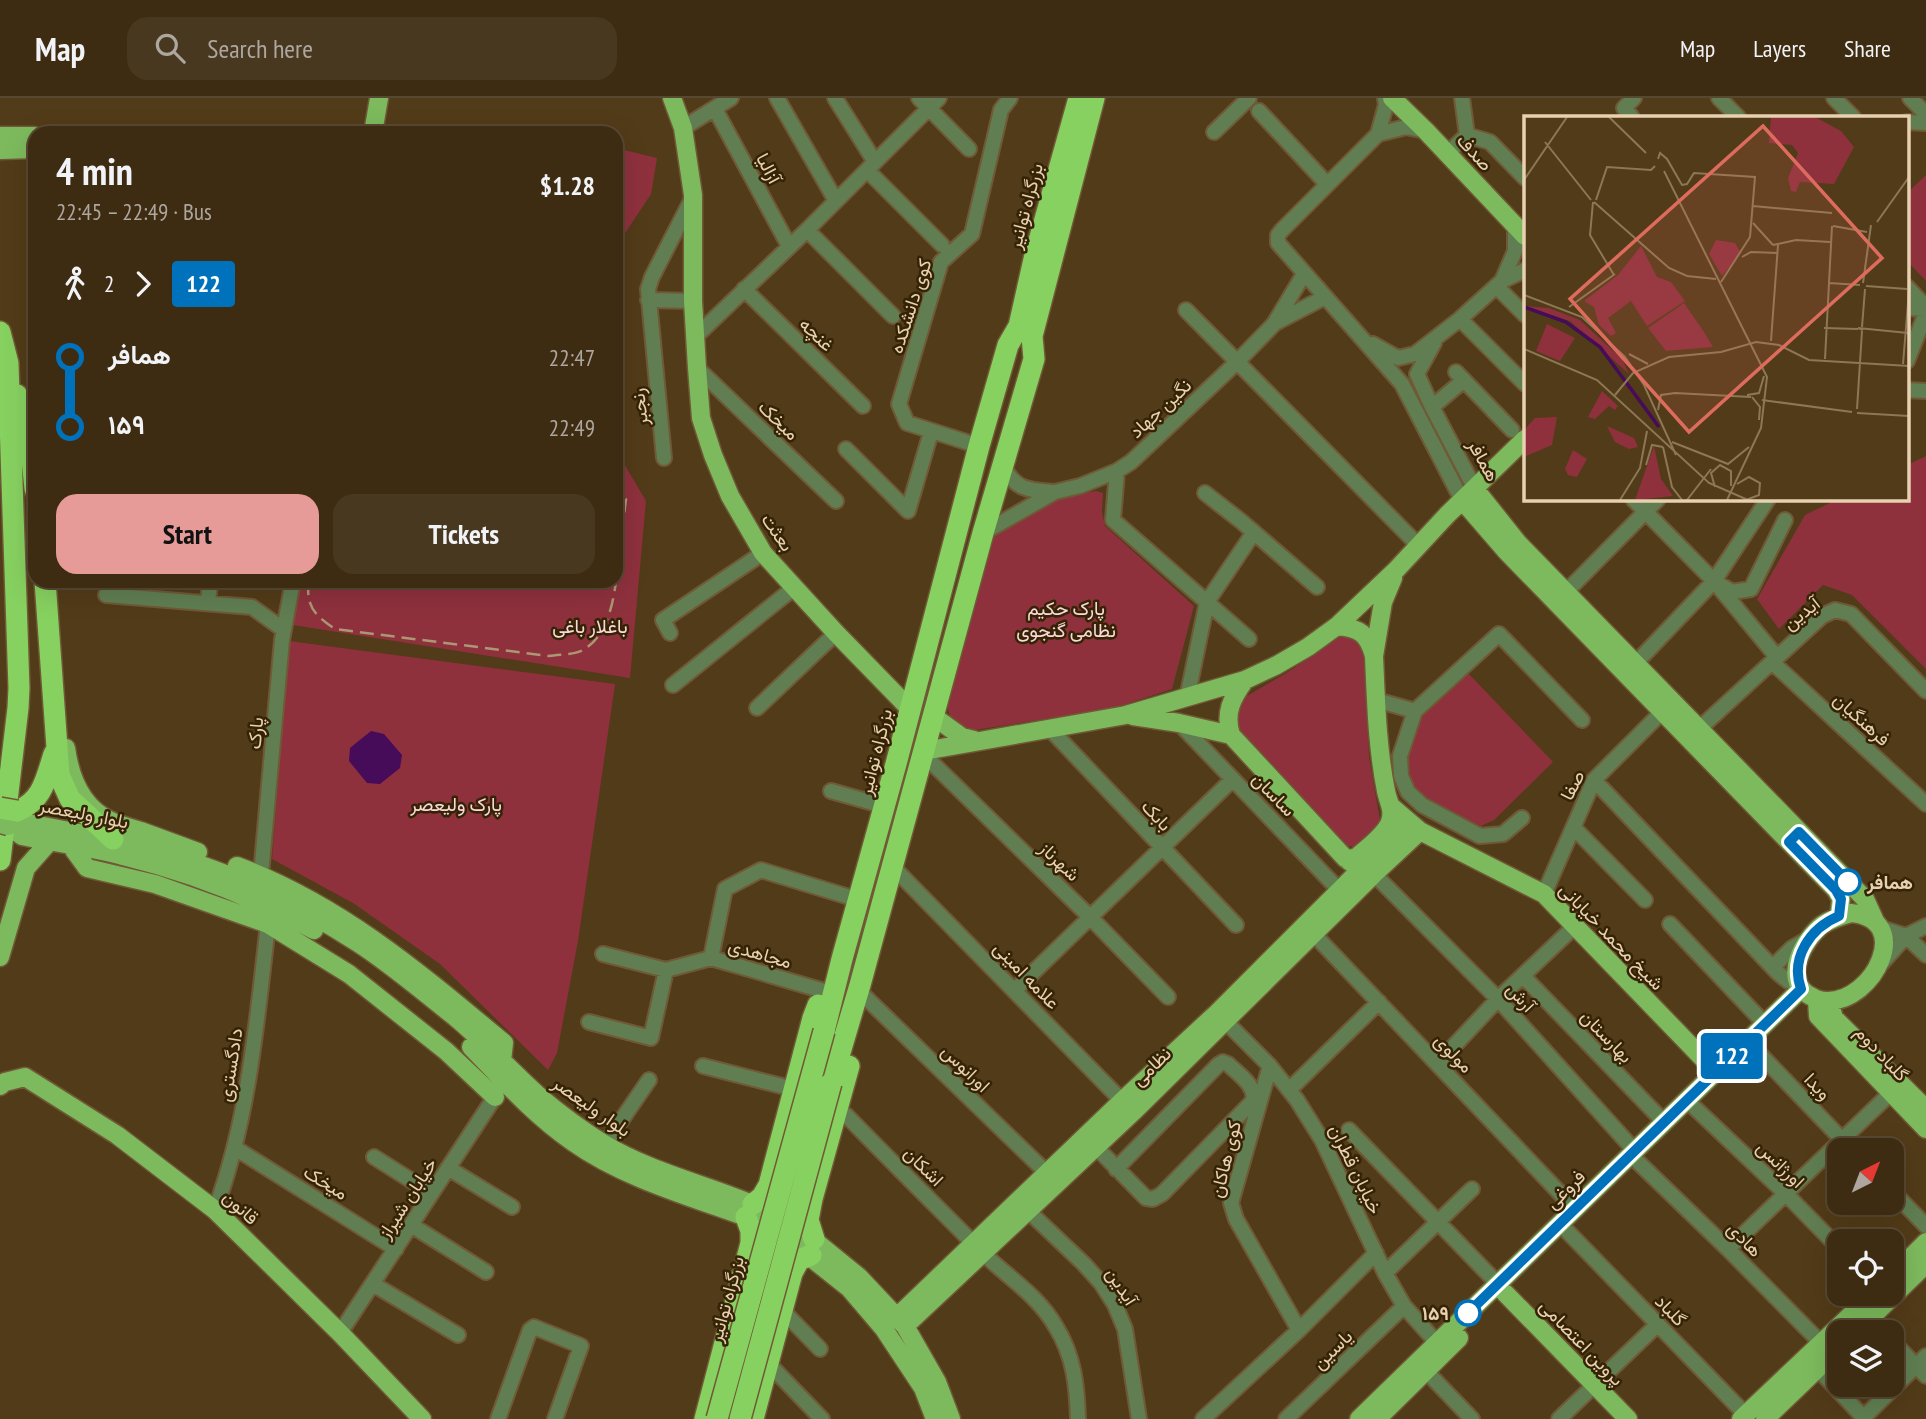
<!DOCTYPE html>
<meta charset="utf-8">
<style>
:root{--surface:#3e2c12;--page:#493820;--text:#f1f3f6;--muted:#ada79f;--line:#574832;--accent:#e69b98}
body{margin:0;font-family:"PT Sans Narrow",Vazirmatn,sans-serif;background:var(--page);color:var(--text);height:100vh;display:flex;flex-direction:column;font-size:26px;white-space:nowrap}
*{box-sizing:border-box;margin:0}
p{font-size:23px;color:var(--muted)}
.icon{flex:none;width:38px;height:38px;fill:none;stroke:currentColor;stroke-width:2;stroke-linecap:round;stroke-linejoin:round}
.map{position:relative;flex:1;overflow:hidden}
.side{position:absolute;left:28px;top:28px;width:595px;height:462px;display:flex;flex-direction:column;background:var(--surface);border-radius:21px;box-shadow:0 7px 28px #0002,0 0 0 2px var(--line)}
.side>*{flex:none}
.badge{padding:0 14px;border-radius:5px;font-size:24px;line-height:46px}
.needle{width:46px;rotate:42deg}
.buttons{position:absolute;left:1827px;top:1040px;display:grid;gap:14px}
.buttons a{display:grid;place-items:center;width:77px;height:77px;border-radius:14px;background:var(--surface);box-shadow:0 7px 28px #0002,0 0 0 2px var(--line);font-size:35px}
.map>.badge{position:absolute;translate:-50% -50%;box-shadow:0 0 0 4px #fff}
.legs{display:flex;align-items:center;gap:10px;height:77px;padding:0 28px;font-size:23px}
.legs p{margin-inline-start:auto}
.headline{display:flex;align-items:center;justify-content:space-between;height:119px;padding:0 28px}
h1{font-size:38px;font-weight:600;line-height:52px}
.cta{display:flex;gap:14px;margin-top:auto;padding:14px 28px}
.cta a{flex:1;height:80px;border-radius:21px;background:var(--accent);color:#111;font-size:28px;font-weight:600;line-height:80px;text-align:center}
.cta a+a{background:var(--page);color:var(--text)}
ul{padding:0 28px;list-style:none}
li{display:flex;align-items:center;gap:24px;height:70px;font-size:26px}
li i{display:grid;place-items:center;width:10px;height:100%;margin:0 9px;background:currentColor}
li i::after{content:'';width:18px;height:18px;margin:-9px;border:5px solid;border-radius:50%;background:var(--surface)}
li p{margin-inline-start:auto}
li:first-child i{background:linear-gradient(#0000 50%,currentColor 0)}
li:last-child i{background:linear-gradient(currentColor 50%,#0000 0)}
header{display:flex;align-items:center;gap:42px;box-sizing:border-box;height:98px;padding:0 35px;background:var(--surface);border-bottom:2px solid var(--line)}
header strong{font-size:33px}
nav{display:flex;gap:38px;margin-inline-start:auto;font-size:24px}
.search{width:490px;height:63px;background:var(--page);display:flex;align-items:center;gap:18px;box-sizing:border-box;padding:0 24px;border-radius:21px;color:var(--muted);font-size:26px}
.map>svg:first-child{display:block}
.green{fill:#8e313d}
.water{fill:#460b59}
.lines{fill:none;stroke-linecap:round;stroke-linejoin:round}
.minor-casing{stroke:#705936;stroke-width:18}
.major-casing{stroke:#705936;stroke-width:21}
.highway-casing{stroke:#705936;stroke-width:24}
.minor{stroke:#607e52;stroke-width:14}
.major{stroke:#7dba5d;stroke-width:18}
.highway{stroke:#87d160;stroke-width:21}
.rail{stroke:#ad9674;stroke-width:2.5;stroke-dasharray:14 7;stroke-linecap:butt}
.major-bridge-casing{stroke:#705936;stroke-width:21;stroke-linecap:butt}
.highway-bridge-casing{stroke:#705936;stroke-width:24;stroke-linecap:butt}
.major-bridge{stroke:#7dba5d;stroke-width:18}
.highway-bridge{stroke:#87d160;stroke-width:21}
.line-1-casing{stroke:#fff;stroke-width:16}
.line-1{stroke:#0072bc;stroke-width:10}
.stop-1-dot{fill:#fff;stroke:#0072bc;stroke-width:3.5}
.labels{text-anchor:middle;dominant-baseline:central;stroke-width:5;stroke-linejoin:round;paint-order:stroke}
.street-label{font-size:19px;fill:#e8d1b0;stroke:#352306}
.park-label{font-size:19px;fill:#fbd8d9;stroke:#352306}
.stop-label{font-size:19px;font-weight:bold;fill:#e8d1b0;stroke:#352306;text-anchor:start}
.inset-river{fill:none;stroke:#460b59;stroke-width:3.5}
.inset-road{fill:none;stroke:#8e7755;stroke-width:2}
.view{fill:#dd6c5e;fill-opacity:0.15;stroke:#dd6c5e;stroke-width:3.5}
.inset-edge{fill:none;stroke:#e8d1b0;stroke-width:3.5}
</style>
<header>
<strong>Map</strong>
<div class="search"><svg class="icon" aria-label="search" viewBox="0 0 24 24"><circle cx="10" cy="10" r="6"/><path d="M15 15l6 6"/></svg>Search here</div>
<nav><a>Map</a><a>Layers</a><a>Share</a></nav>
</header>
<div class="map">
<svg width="1926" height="1321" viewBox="0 0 1926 1321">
<rect width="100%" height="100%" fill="#523b18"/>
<!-- green -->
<path class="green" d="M616 50 657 60 651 96 616 149Z
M1926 77V183L1907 163V95Z
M616 352 646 403 630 580 293 527 301 483H616Z
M1926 358V571L1852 497 1823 487 1779 531 1757 501 1805 417 1838 401H1907V367Z
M1096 393 1103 395 1102 414 1105 428 1194 508 1172 591 1111 611 968 633 952 625 947 608 961 538 990 436 1043 401Z
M1351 536 1360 542 1364 553 1369 659 1381 728 1357 749 1348 748 1236 633 1238 606 1247 598 1288 574 1341 538Z
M289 543 615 586 578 843 557 955 548 972 440 866 353 805 272 761Z
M1467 574 1553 664 1494 722 1481 728 1426 703 1413 689 1408 675 1407 660 1422 617Z"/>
<!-- water -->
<path class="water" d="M371 633 384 636 402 657 400 670 380 686 367 685 349 663 350 650Z"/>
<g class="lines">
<defs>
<path id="minor" d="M777 0 836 103
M835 0 875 64
M919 0 969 51
M1385 0 1386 7 1378 36 1282 132 1278 137V145L1402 286 1462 402
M1462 0 1467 37
M1719 0 1738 19
M1834 0 1853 19
M1910 0 1926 16
M715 11 789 148
M1259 13 1327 86
M1630 19 1631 18 1624 10 1634 0
M1907 24 1926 25
M683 30 731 0
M1214 34 1249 0
M1378 36 1406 29 1426 33
M1447 56 1467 37 1490 44 1525 80
M867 72 942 147
M807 132 893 218
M1502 183 1515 153V127
M1496 188 1525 217
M1907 189 1926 209
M744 191 863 308
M648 202 693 203
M1907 210 1926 211
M1186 212 1418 447
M1460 221 1525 286
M1275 225 1325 199
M695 239 807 132 939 0
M1434 245 1417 276 1432 309 1475 391
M1373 246 1398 260 1415 256 1460 221 1502 183 1525 172
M1907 263 1926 215
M697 270 836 403
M1456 274 1512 332
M1907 292 1926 293
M1432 309 1464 282
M979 348 907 325 899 306 941 164 972 136 1001 12 1010 0
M846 351 908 413 931 334
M664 360 648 191 652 179 693 99
M1002 367C1016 392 1027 392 1053 394
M1117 373 1113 422 1249 541
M1205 395 1242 424 1317 489
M1633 401 1714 483 1777 559
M983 435 1055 394 1080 388 1117 373 1131 364 1236 265 1274 226 1304 176
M1719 486 1732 494 1751 491 1785 422
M1566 494 1658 401
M106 497 252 509 284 532
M208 505 210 483
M670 535 663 522 763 455
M1772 564 1926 706
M1635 566 1714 483 1768 401
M673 587 795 489
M1187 600 1207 504 1254 434
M1376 602 1415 613 1400 658 1401 678 1408 694 1422 707 1480 738 1503 736 1522 720
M757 610 836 535
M1415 613 1499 536 1582 622
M1179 625 1340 793
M1699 631 1822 518 1835 512 1851 516 1926 593
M1051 632 1236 827
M923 656 1090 819 1168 899
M1594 682 1778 875 1788 883 1798 885
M831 693 884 708
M1574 730 1645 802
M892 768 1129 1010
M1374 776 1498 901 1635 1053
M260 788 282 542 293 483
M1544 796 1594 682 1662 614
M1670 826 1765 926
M1308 830 1575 1111
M1881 830 1906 838 1926 857
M603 856 666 872 711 860 824 893
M711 860 725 791 761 772 859 802
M1880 867 1906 838 1926 828
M1773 869 1792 850 1808 841
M1523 878 1664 1024
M858 892 1047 1075
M1015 892 1233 681
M589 924 651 940 666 872
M1226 924 1270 968 1297 1002 1322 1042 1385 1175 1404 1208 1437 1245
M1755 951 1852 1052
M1438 965 1498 901 1575 828
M703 968 794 991
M1270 968 1231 1105 1236 1121 1299 1232
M1289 992 1379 904
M1695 1010 1786 1096 1839 1150
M846 1017C891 1063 936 1108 982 1154 1007 1179 1038 1197 1056 1229 1074 1258 1077 1288 1078 1321
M1349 1032 1498 1186
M605 1046 649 982
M1096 1049 1146 1100 1153 1101 1162 1096 1253 1003C1257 988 1238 976 1228 966L1223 964 1218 967 1116 1071
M235 1050 396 1151
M374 1059 431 1095
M1639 1065 1728 1151 1822 1246
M448 1070 512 1109
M1892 1093 1926 1128
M1022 1107 1084 1166 1101 1185 1115 1207 1125 1231 1139 1321
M215 1112C249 1020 257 922 268 826
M411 1127 486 1174
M1568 1134 1746 1317
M1728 1151 1897 989
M1385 1175 1472 1091
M373 1186 458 1237
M782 1212 820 1251
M1870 1220 1883 1234
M340 1235 500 991
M1892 1243 1926 1278
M768 1265 822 1321
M1818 1271 1865 1321
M1426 1273 1472 1321
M1864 1319 1926 1258
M498 1321 530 1232 534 1229 581 1248 555 1321
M1203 1321 1299 1232 1376 1155
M1286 1321 1404 1208
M1559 1321 1658 1226"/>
<path id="major" d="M672 0 683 30 693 97V203L697 270 701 320 713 357 730 398 763 455 836 535 909 610
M1392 0 1426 33 1525 138
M373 35 379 0
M0 38H35
M0 52 35 51
M1475 391 1518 445 1865 801 1875 823
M1462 402 1507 454 1836 792 1841 801 1839 818
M1337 528C1360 530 1368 536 1374 558 1376 603 1377 648 1386 693 1388 704 1394 711 1390 724 1385 737 1368 749 1357 759L1351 761 1345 760
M1374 558 1383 504 1393 480
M1245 582C1232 600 1224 615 1231 637L1345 760 1353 766
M933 618 962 639 974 642
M1133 618 1179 625 1231 637
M66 650C70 679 81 708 109 722 119 727 131 730 141 733 160 740 179 747 198 754
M924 653 1126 617 1245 582 1277 567 1308 549 1337 528 1396 472 1447 417 1525 341
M1392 709 1420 733 1544 796 1716 974
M8 728 22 724C87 736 151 748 212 771 263 789 313 816 358 845 392 867 423 894 455 919 485 944 511 973 540 999 560 1016 582 1032 604 1046 654 1076 713 1088 766 1112
M8 728 22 738C55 745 90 749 123 758 189 774 255 800 314 832
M71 748 87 770 155 786 268 826 349 876 446 953 495 999
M237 768C341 807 420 875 504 945L502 963
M1851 815C1915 821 1874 904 1827 903 1818 903 1814 900 1807 896 1783 879 1804 841 1822 827 1831 821 1840 818 1851 815Z
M0 859 26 770 49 744
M1817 902 1818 918 1926 1031
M1829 903 1834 920 1926 1011
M471 949C503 982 535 1018 573 1044 624 1080 688 1098 746 1119L758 1126
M0 988 5 984 25 979 117 1037 215 1112 340 1235 422 1321
M805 1135 859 1179 905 1228 937 1284 951 1321
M800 1151 849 1190 884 1231 923 1290 935 1321
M1892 1178 1926 1144
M1505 1195 1628 1321
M897 1219 1122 1003 1217 915 1408 724
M905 1228 1133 1014 1374 776 1420 733
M1856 1234 1926 1166
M1359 1321 1801 891
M1377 1321 1459 1240
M1741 1321 1874 1195
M1765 1321 1839 1250"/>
<path id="highway" d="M0 234 8 265 19 590 18 610 0 762
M17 297 30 342 35 391
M45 483 59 677 70 701 113 741
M17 713C43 703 46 680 54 656
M824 933 842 861 896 666 979 348 1008 247 1019 228 1035 157 1079 0
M831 985 860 887 983 435 1034 261 1032 238 1094 0
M753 1106 762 1099 769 1087 813 920 818 907
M814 1141 808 1122 812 1101 849 968
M705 1321 751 1145V1133L746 1119
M753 1321 792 1175 799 1162 811 1157"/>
</defs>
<!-- minor casing -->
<use href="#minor" class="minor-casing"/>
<!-- major casing -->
<use href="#major" class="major-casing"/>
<!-- highway casing -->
<use href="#highway" class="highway-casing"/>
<!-- minor -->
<use href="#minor" class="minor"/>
<!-- major -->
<use href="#major" class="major"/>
<!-- highway -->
<use href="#highway" class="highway"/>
<!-- rail -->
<path class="rail" d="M616 382 626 401 616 482
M309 483C305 509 316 518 335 531L549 558C559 556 574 557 583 552 606 539 613 507 616 483"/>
<defs>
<path id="major-bridge" d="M0 726 8 728"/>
<path id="highway-bridge" d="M0 710 17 713
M717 1321 824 933
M740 1321 831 985"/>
</defs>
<!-- major-bridge casing -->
<use href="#major-bridge" class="major-bridge-casing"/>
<!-- highway-bridge casing -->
<use href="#highway-bridge" class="highway-bridge-casing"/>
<!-- major-bridge -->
<use href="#major-bridge" class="major-bridge"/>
<!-- highway-bridge -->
<use href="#highway-bridge" class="highway-bridge"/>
</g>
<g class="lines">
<defs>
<path id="line-1" d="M1468 1215 1801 891C1790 860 1810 830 1839 818L1841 801 1836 792 1789 744 1799 734 1848 784"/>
</defs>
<!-- line-1 casing -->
<use href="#line-1" class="line-1-casing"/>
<!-- line-1 -->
<use href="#line-1" class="line-1"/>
</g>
<!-- markers -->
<g class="stop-1-dot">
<circle cx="1848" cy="784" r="12"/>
<circle cx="1468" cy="1215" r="12"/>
</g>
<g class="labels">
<!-- street labels -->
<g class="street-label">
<text transform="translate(1475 54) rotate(47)">صدف</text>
<text transform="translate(769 70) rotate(62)">آزالیا</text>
<text transform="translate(1025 108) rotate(-75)">بزرگراه توانیر</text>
<text transform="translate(910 208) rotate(-72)">کوی دانشکده</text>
<text transform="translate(817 236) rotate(44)">غنچه</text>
<text transform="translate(639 309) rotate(-96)">رنجبر</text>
<text transform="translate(1160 310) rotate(-43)">نگین جهاد</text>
<text transform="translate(779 322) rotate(44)">میخک</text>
<text transform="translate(1484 362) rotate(61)">همافر</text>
<text transform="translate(778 434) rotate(55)">بعثت</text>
<text transform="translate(1801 515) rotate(-38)">آیدین</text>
<text transform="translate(1862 621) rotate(42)">فرهنگیان</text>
<text transform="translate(255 635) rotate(-85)">پارک</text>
<text transform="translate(875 654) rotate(-76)">بزرگراه توانیر</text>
<text transform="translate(1572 687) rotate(-63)">صفا</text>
<text transform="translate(1274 696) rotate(46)">ساسان</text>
<text transform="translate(84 715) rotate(11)">بلوار ولیعصر</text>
<text transform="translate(1157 717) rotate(47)">بابک</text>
<text transform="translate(1060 763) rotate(44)">شهرناز</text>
<text transform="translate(1612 838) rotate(46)">شیخ محمد خیابانی</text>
<text transform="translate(760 855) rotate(16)">مجاهدی</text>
<text transform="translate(1027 877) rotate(46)">علامه امینی</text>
<text transform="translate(1521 899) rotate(47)">آرش</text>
<text transform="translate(1607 938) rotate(46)">بهارستان</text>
<text transform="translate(1454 955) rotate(46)">مولوی</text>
<text transform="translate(1882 955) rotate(47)">گلباد دوم</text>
<text transform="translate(230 967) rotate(-81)">دادگستری</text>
<text transform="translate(1151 968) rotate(-44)">نظامی</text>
<text transform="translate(966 970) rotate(44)">اورانوس</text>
<text transform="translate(1818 988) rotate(46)">ویدا</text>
<text transform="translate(592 1008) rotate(35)">بلوار ولیعصر</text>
<text transform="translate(1225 1061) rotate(-76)">کوی هاکان</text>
<text transform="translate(1781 1066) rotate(44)">اورژانس</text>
<text transform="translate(924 1068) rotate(45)">اشکان</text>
<text transform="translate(1356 1071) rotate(64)">خیابان قطران</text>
<text transform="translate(326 1084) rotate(32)">میخک</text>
<text transform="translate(1565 1091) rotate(-44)">فروغى</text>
<text transform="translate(407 1100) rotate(-57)">خیابان شیراز</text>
<text transform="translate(241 1109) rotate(42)">قانون</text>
<text transform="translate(1745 1141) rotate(45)">هادی</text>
<text transform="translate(1122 1188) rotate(58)">آیدین</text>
<text transform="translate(726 1201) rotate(-75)">بزرگراه توانیر</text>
<text transform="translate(1671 1212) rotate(46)">گلباد</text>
<text transform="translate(1582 1244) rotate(46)">پروین اعتصامى</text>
<text transform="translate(1332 1251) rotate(-44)">یاسین</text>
</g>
<!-- park labels -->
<g class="park-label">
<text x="1066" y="510">پارک حکیم<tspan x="1066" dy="22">نظامی گنجوی</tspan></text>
<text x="590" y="528">باغلار باغی</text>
<text x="456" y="706">پارک ولیعصر</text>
</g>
<!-- stop labels -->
<g class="stop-label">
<text x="1867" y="784">همافر</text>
<text x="1449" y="1215" text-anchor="end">۱۵۹</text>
</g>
</g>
<!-- overview -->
<g transform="translate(1524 18)">
<rect width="385" height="385" fill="#523b18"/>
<path d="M247 1H291L317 15 330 31 310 68 276 66 272 76 267 75 264 62 274 37 268 29 245 27ZM192 124 211 127 217 137 198 160 185 138ZM117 130 133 161 147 166 161 185 123 210 107 185 84 202 92 217 87 220 75 209 70 191 60 185 94 159ZM160 187 180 216 189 231 142 235 124 212ZM0 190 25 192 56 204 98 243 105 258 46 205ZM23 208 51 222 36 245 12 235ZM78 275 94 290 91 294 85 290 71 303 64 301ZM33 301 28 329 0 341V314L11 302ZM83 310 110 322 114 331 105 333 91 326ZM130 330 137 363 149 380 111 384ZM49 334 63 343 53 361 44 359 41 353Z" fill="#8e313d"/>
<path class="inset-river" d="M0 191 42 206 76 231 135 311"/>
<path class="inset-road" d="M85 1 122 37M21 26 67 84M134 43 136 37 143 43 158 69 163 68 170 57 231 61 226 121 197 166M140 55 243 261 237 312 203 384M0 64 43 1M72 84 83 51 127 54 131 50M69 86 66 119 90 159M70 86 145 152 163 160 192 163M229 90 308 97M353 106 385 61M229 107 249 129M309 110 343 116M249 129 272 124 306 126M218 141 227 136 254 137M305 167 336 169M339 167 347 109M342 170 383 173M0 179 58 201 101 241 120 269 152 339M45 191 91 158M338 211 341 173M300 212 334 213M339 214 334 212 384 217M247 225 254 129M0 233 73 264 185 367 224 384M105 238 124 248M301 243 308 110M379 248 385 175M91 279 109 257 145 241 197 236 232 226 255 229 285 244 385 250M223 279 235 277 240 260M228 281 236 291 235 304M238 284 328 296M333 293 338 215M134 294 137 279 151 277 227 281M333 297 385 300M148 326 204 348 225 331M139 331 148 371 158 384M122 349 128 329 139 331M213 368 225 361 236 367 235 379 222 384M191 371 187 357 196 349 207 355V370M96 384 116 352 123 315M163 384 187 353"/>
<path class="view" d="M239 10 358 142 165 316 46 183Z"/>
<rect width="385" height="385" class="inset-edge"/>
</g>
</svg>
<div class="buttons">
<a><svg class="needle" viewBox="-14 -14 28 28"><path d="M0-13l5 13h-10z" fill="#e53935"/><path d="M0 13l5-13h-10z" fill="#ada79f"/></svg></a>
<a><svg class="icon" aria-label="locate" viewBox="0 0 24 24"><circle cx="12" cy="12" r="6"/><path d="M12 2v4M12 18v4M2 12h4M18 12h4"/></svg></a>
<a><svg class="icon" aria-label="layers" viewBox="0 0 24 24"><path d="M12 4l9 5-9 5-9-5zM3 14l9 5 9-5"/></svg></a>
</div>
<b class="badge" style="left:1732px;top:958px;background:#0072bc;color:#fff">122</b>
<section class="side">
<div class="headline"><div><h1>4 min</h1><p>22:45 – 22:49 · Bus</p></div><b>$1.28</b></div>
<div class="legs"><svg class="icon" aria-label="walk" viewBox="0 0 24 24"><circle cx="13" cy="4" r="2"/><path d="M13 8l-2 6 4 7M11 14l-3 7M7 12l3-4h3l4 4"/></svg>2<svg class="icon" aria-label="forward" viewBox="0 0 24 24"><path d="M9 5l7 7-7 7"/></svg><b class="badge" style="background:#0072bc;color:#fff">122</b></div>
<ul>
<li><i style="color:#0072bc"></i><b>همافر</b><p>22:47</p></li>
<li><i style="color:#0072bc"></i><b>۱۵۹</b><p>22:49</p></li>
</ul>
<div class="cta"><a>Start</a><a>Tickets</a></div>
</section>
</div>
